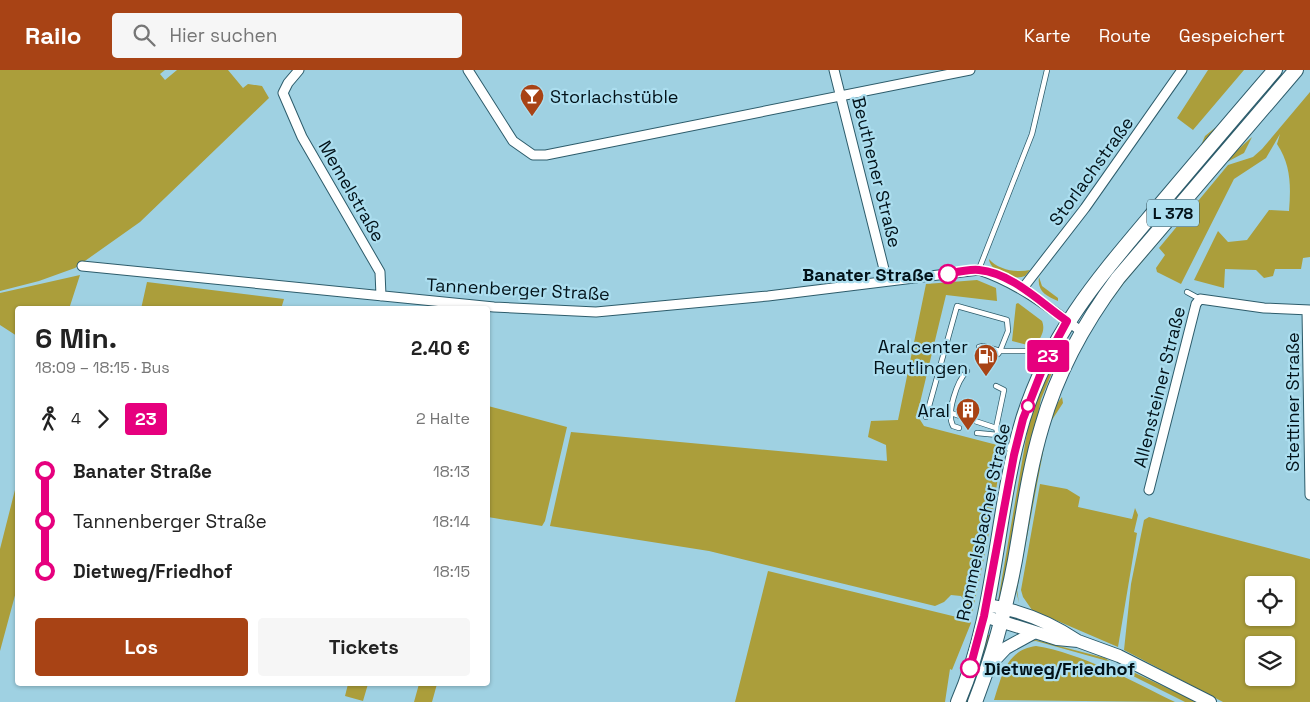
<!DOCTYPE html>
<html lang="de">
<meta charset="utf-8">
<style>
:root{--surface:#fff;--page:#f6f6f6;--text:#222;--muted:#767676;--accent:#a84315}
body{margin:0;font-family:"Space Grotesk",sans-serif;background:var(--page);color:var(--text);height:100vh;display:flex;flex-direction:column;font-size:19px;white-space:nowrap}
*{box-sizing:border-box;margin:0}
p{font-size:16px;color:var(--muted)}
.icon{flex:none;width:28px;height:28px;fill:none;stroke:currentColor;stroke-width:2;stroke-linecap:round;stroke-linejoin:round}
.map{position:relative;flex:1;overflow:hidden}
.side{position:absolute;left:15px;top:236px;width:475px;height:380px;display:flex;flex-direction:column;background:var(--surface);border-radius:5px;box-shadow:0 1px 4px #0004}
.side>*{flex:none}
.badge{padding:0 10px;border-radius:4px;font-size:18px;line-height:32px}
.buttons{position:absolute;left:1245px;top:506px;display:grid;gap:10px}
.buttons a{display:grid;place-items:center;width:50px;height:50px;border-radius:5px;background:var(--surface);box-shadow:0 1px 4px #0004;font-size:25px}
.map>.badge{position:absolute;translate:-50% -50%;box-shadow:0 0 0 2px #fff}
.legs{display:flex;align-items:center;gap:8px;height:55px;padding:0 20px;font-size:16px}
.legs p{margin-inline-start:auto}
.headline{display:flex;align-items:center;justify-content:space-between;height:85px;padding:0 20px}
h1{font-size:28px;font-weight:700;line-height:38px}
.primary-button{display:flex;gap:10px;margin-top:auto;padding:10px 20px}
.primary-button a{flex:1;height:58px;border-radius:5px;background:var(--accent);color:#fff;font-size:20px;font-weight:700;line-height:58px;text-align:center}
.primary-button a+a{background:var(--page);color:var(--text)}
ul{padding:0 20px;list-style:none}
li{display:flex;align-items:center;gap:18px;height:50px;font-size:19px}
li i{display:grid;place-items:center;width:8px;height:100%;margin:0 6px;background:currentColor}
li i::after{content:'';width:12px;height:12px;margin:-6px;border:4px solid;border-radius:50%;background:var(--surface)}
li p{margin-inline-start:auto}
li:first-child i{background:linear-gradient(#0000 50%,currentColor 0)}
li:last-child i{background:linear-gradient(currentColor 50%,#0000 0)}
header{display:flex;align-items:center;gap:30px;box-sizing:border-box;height:70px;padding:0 25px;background:var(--accent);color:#fff}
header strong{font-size:24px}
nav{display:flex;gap:28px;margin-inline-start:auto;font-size:18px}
.search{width:350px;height:45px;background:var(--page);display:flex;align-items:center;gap:12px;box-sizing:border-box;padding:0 18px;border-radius:5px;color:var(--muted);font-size:19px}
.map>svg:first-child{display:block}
.green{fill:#ab9e3b;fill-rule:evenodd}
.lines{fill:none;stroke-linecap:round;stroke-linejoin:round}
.lane-casing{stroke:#2d5c6b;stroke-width:6}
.street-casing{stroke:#2d5c6b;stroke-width:11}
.secondary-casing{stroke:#2d5c6b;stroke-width:14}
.primary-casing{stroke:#2d5c6b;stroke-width:16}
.lane{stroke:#fff;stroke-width:4.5}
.street{stroke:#fff;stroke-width:9}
.secondary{stroke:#fff;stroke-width:12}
.primary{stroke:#fff;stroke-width:14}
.line-1-casing{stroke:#fff;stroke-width:11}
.line-1{stroke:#e6007e;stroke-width:8}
.stop-1-dot{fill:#fff;stroke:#e6007e;stroke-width:2.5}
.labels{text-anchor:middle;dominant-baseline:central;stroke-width:4.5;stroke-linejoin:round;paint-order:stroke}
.shield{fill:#acdeef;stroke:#354f59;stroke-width:1}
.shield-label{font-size:16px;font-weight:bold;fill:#021219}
.poi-label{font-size:18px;fill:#021219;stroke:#acdeef;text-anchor:end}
.street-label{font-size:18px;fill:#021219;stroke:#acdeef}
.stop-label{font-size:18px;font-weight:bold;fill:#021219;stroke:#acdeef;text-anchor:end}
</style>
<header>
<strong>Railo</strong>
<div class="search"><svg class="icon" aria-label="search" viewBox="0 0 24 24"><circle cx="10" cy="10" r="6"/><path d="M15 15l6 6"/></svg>Hier suchen</div>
<nav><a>Karte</a><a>Route</a><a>Gespeichert</a></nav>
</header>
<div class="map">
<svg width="1310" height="632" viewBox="0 0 1310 632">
<rect width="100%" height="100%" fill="#9fd1e2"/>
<!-- green -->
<path class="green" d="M0 0H165L160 4 165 10 177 0H228L243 18 248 14 262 16 269 28 140 152 75 198 39 211 0 221Z
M1208 0H1244L1193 60 1177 48Z
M1310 22V187L1303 188 1301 199H1275L1273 206 1264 208 1256 200 1225 199 1224 218 1194 210 1218 161 1228 172 1247 170 1269 140 1289 141C1291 116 1291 95 1277 74L1280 64 1266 88 1234 109 1181 214 1157 202 1156 198 1165 185 1159 178 1228 95 1253 87 1262 79Z
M1216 57 1208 71 1077 228 1113 180 1199 80 1205 66Z
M1226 67 1229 69 1090 237 1086 234 1110 202Z
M1252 67 1244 83 1227 92 1124 213 1102 243H1100L1108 230 1225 91Z
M989 189C998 200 1017 203 1030 200L1025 206C1014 211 990 202 989 189Z
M80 205 69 239H18L17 266 0 255V223Z
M1039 207 1042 216 1058 228V231C1046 226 1037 221 1039 207Z
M977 210 996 218 997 231 946 225 917 345 924 356 1001 376C997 432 984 488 972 543L970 545 962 542 965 531 961 526 951 525 944 532 935 536 709 481 550 456 571 362 887 391 886 375 868 367 871 351 898 350 926 214Z
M147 212 284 229 281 239H141Z
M1018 233 1042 251C1046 261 1040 268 1035 277L1012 271 1016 234Z
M1067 267 1041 329 1001 531H998L1029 351 1045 309Z
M1062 327 1063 333 1048 356 1017 520 1019 533 1016 520C1023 478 1037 354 1062 327Z
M488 336 567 357 545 451 542 456 488 447Z
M17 412V518L0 581V479Z
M1040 414 1067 419 1080 427 1078 437 1132 449 1135 438 1138 445 1134 462 1137 463 1118 577 1032 540 1023 527 1021 520Z
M1149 447 1310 489V632H1223L1124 580 1131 514 1144 450ZM1254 515H1286V548H1254ZM1254 575H1286V608H1254Z
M768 501 969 550 971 553 952 600 950 599 945 632H735Z
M986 564 991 566 969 632H966Z
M1036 570 1105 588 1111 592 1036 571 1024 572Z
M1036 576C1081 583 1134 612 1175 632L994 630C1002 606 1006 580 1036 576Z
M1120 596 1197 632H1185L1121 600Z
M348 614H368L363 631 345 626Z
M419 614H437L432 632H414Z"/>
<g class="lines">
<defs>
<path id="lane" d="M979 199 1032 64 1047 0
M1187 222 1200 229
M998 284 1000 281H1050
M996 316 1004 320 996 358 998 365 1011 381
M951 343 996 358
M926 347 957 236 1007 250 1008 261 1000 281 983 276 979 277
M959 358 953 356C946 343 957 311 967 301
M977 363 998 365"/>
<path id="street" d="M299 0 288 13 283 23 302 67 380 202 381 226
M468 0 513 71 533 85H546L970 0
M834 0 887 211
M82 196 494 237 596 242 768 226 979 200C1018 213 1049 237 1082 262
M1023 218 1085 138 1182 0
M1307 240 1310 425
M1149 420 1196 234 1200 229 1264 238 1310 240"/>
<path id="secondary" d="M987 535C1020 540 1050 552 1078 571
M984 546 1057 569 1078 571 1119 586 1210 632
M988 597 1006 578 1035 562"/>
<path id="primary" d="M958 632C997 543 995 442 1023 349 1051 260 1102 204 1160 135 1198 90 1236 45 1275 0
M975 632C993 586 1006 538 1015 490 1023 445 1029 399 1042 356 1057 303 1085 252 1118 208L1296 0"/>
</defs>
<!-- lane casing -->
<use href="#lane" class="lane-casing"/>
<!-- street casing -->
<use href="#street" class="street-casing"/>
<!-- secondary casing -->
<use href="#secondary" class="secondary-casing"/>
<!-- primary casing -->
<use href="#primary" class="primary-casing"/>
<!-- lane -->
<use href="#lane" class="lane"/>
<!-- street -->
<use href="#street" class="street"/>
<!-- secondary -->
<use href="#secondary" class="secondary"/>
<!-- primary -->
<use href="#primary" class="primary"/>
</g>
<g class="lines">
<defs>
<path id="line-1" d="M948 204C957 202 969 199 979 200 1012 203 1041 233 1067 251L1046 290 1023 349 1014 385 984 546 970 598"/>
</defs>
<!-- line-1 casing -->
<use href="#line-1" class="line-1-casing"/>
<!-- line-1 -->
<use href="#line-1" class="line-1"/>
</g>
<!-- icons -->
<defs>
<symbol id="bar-pin" viewBox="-11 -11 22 30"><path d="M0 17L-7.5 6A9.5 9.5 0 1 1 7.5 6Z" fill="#a84315" stroke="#acdeef"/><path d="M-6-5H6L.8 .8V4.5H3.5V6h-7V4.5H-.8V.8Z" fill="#fff"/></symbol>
<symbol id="fuel-pin" viewBox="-11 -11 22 30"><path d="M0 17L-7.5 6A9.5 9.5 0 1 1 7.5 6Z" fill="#a84315" stroke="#acdeef"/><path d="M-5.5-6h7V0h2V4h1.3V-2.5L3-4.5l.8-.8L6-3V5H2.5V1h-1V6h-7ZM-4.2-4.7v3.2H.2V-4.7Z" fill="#fff"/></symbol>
<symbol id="building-pin" viewBox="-11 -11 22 30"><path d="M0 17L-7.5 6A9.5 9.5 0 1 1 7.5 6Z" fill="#a84315" stroke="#acdeef"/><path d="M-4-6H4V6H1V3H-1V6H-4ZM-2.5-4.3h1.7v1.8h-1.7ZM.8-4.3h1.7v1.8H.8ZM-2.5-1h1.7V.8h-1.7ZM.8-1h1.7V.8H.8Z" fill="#fff"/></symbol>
</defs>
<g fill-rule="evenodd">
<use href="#bar-pin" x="518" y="12" width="28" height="38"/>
<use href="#fuel-pin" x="972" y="272" width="28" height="38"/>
<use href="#building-pin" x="954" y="326" width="28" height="38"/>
</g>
<!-- markers -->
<g class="stop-1-dot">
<circle cx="948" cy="204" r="9"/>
<circle cx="1028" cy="336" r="6"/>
<circle cx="970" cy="598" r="9"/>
</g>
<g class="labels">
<!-- shield labels -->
<rect class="shield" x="1147" y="129.5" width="52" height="27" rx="4"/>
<g class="shield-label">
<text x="1173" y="143">L 378</text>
</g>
<!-- poi labels -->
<g class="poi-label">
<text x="550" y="26" text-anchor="start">Storlachstüble</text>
<text x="968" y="276">Aralcenter<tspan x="968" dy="21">Reutlingen</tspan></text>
<text x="950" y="340">Aral</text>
</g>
<!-- street labels -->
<g class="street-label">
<text transform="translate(1091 101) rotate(-54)">Storlachstraße</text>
<text transform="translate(877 102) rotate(76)">Beuthener Straße</text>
<text transform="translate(352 121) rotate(60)">Memelstraße</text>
<text transform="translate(518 219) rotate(3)">Tannenberger Straße</text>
<text transform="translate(1159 317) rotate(-76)">Allensteiner Straße</text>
<text transform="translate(1292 332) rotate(-90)">Stettiner Straße</text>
<text transform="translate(983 452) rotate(-78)">Rommelsbacher Straße</text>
</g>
<!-- stop labels -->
<g class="stop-label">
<text x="934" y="204">Banater Straße</text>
<text x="984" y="598" text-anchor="start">Dietweg/Friedhof</text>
</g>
</g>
</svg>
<div class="buttons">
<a><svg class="icon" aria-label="locate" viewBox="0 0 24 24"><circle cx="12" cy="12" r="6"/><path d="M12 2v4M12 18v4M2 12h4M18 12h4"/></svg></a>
<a><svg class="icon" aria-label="layers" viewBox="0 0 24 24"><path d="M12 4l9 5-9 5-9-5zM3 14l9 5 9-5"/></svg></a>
</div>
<b class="badge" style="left:1048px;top:286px;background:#e6007e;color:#fff">23</b>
<section class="side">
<div class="headline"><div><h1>6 Min.</h1><p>18:09 – 18:15 · Bus</p></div><b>2.40 €</b></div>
<div class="legs"><svg class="icon" aria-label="walk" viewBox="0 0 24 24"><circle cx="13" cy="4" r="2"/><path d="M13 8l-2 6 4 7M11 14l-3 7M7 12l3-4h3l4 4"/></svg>4<svg class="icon" aria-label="forward" viewBox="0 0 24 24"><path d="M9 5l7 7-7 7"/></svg><b class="badge" style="background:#e6007e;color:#fff">23</b><p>2 Halte</p></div>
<ul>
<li><i style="color:#e6007e"></i><b>Banater Straße</b><p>18:13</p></li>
<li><i style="color:#e6007e"></i><span>Tannenberger Straße</span><p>18:14</p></li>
<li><i style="color:#e6007e"></i><b>Dietweg/Friedhof</b><p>18:15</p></li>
</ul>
<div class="primary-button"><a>Los</a><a>Tickets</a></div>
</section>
</div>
